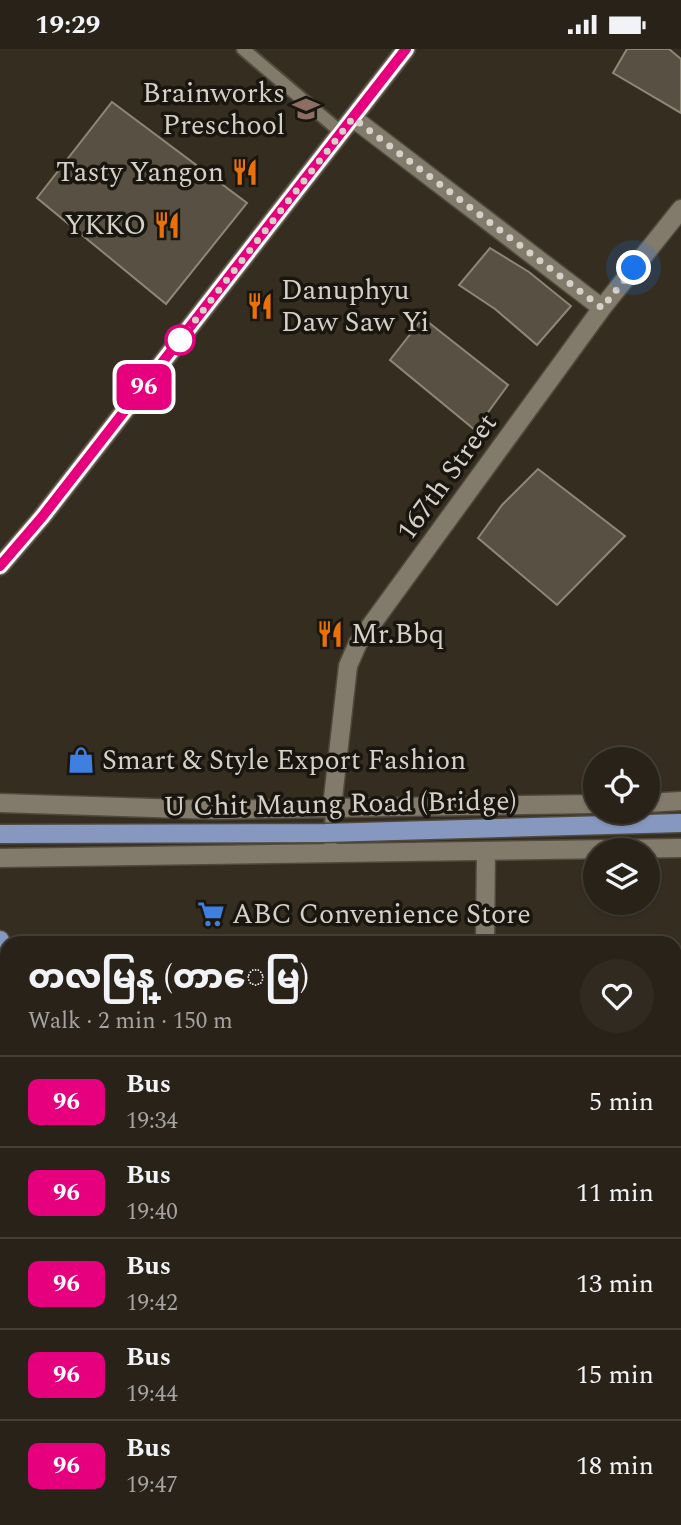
<!DOCTYPE html>
<meta charset="utf-8">
<style>
:root{--surface:#282218;--page:#302a21;--text:#f1f3f6;--muted:#a5a4a2;--line:#443f37}
body{margin:0;font-family:Spectral,"Noto Sans Myanmar",serif;background:var(--page);color:var(--text);height:100vh;display:flex;flex-direction:column;font-size:26px;white-space:nowrap}
*{box-sizing:border-box;margin:0}
p{font-size:23px;color:var(--muted)}
.icon{flex:none;width:38px;height:38px;fill:none;stroke:currentColor;stroke-width:2;stroke-linecap:round;stroke-linejoin:round}
.map{position:relative;flex:1;overflow:hidden}
.drawer{position:absolute;left:0px;top:887px;width:682px;height:590px;display:flex;flex-direction:column;background:var(--surface);border-radius:21px 21px 0 0;box-shadow:0 2px 5px #0004,0 0 0 2px var(--line)}
.drawer>*{flex:none}
.badge{padding:0 14px;border-radius:10px;font-size:24px;line-height:46px}
.tools{position:absolute;left:583px;top:698px;display:grid;gap:14px}
.tools a{display:grid;place-items:center;width:77px;height:77px;border-radius:50%;background:var(--surface);box-shadow:0 2px 5px #0004,0 0 0 2px var(--line);font-size:35px}
.you{position:absolute;width:35px;height:35px;margin:-18px;border:5px solid #fff;border-radius:50%;background:#1a73e8;box-shadow:0 0 0 10px #1a73e833}
.map>.badge{position:absolute;translate:-50% -50%;box-shadow:0 0 0 4px #fff}
.round{display:grid;place-items:center;flex:none;width:74px;height:74px;border-radius:37px;background:var(--page)}
.summary{display:flex;align-items:center;justify-content:space-between;height:119px;padding:0 28px}
h1{font-size:33px;font-weight:800;line-height:52px}
ul{padding:0;list-style:none}
li{display:flex;align-items:center;gap:21px;height:91px;padding:0 28px;border-top:2px solid var(--line)}
li div{flex:1}
li b{display:block;font-size:26px}
li em{font-style:normal}
li .badge{min-width:77px;font-weight:700;text-align:center}
.status{display:flex;justify-content:space-between;align-items:center;height:49px;padding:0 35px;background:var(--surface);direction:ltr}
.status svg{height:19px;fill:currentColor}
.map>svg:first-child{display:block}
.built{fill:#403622}
.green{fill:#29432a}
.building{fill:#585042;stroke:#8e8676;stroke-width:2}
.lines{fill:none;stroke-linecap:round;stroke-linejoin:round}
.lane-casing{stroke:#504a3e;stroke-width:16}
.street-casing{stroke:#504a3e;stroke-width:21}
.secondary-casing{stroke:#504a3e;stroke-width:21}
.primary-casing{stroke:#504a3e;stroke-width:21}
.lane{stroke:#827a6a;stroke-width:12}
.street{stroke:#827a6a;stroke-width:18}
.secondary{stroke:#827a6a;stroke-width:18}
.primary{stroke:#8798c0;stroke-width:18}
.primary-bridge-casing{stroke:#504a3e;stroke-width:21;stroke-linecap:butt}
.primary-bridge{stroke:#8798c0;stroke-width:18}
.line-casing{stroke:#fff;stroke-width:16}
.line{stroke:#e6007e;stroke-width:10}
.walk{stroke:#d5d1c8;stroke-width:7;stroke-dasharray:0 12.6}
.stop-dot{fill:#fff;stroke:#e6007e;stroke-width:3.5}
.labels{text-anchor:middle;dominant-baseline:central;stroke-width:7;stroke-linejoin:round;paint-order:stroke}
.poi-label{font-size:28px;fill:#d5d1c8;stroke:#191610;text-anchor:start}
.street-label{font-size:28px;fill:#d5d1c8;stroke:#191610}
</style>
<div class="status"><b>19:29</b><svg viewBox="0 0 49 12"><path d="M0 12V9h3v3zM5 12V6h3v6zM10 12V3h3v9zM15 12V0h3v12zM26 1h20v11H26zM47 4h2v5h-2z"/></svg></div>
<div class="map">
<svg width="681" height="1476" viewBox="0 0 681 1476">
<rect width="100%" height="100%" fill="#352e20"/>
<!-- built -->
<path class="built" d="M7 1446V1470H175L178 1476H0V1450Z"/>
<!-- green -->
<path class="green" d="M676 1329H681V1476H638L635 1470H676Z"/>
<!-- building -->
<path class="building" d="M627 0H669L681 10V64L613 24Z
M112 53 247 154 166 255 37 149Z
M490 199 529 223 571 257 537 296 495 260 459 236Z
M423 269 508 336 475 381 390 311Z
M538 420 625 487 557 556 478 489 502 456Z"/>
<g class="lines">
<defs>
<path id="lane" d="M243 0 342 84
M330 804 332 758
M78 1476 92 1470"/>
<path id="street" d="M353 69 602 259
M0 517 42 468 406 0
M332 758 348 617 358 594 602 259 681 160
M485 894 486 802
M676 988H681
M0 990 7 989
M676 1319 681 1318
M0 1334H7
M443 1470 445 1476
M616 1470 619 1476"/>
<path id="secondary" d="M0 754 214 761 595 755
M648 754 681 752
M0 809 681 799"/>
<path id="primary" d="M0 891 7 907
M239 1470 241 1476"/>
</defs>
<!-- lane casing -->
<use href="#lane" class="lane-casing"/>
<!-- street casing -->
<use href="#street" class="street-casing"/>
<!-- secondary casing -->
<use href="#secondary" class="secondary-casing"/>
<!-- primary casing -->
<use href="#primary" class="primary-casing"/>
<!-- lane -->
<use href="#lane" class="lane"/>
<!-- street -->
<use href="#street" class="street"/>
<!-- secondary -->
<use href="#secondary" class="secondary"/>
<!-- primary -->
<use href="#primary" class="primary"/>
<defs>
<path id="primary-bridge" d="M0 785 325 784 681 774"/>
</defs>
<!-- primary-bridge casing -->
<use href="#primary-bridge" class="primary-bridge-casing"/>
<!-- primary-bridge -->
<use href="#primary-bridge" class="primary-bridge"/>
</g>
<g class="lines">
<defs>
<path id="line" d="M0 517 42 468 406 0"/>
</defs>
<!-- line casing -->
<use href="#line" class="line-casing"/>
<!-- line -->
<use href="#line" class="line"/>
<!-- walk -->
<path class="walk" d="M180 291 353 69 602 259 634 219"/>
</g>
<!-- icons -->
<defs>
<symbol id="school-bare" viewBox="-9 -9 18 18"><path d="M0-5L7-2L0 1L-7-2ZM-4 1L0 2.5L4 1V4Q0 6-4 4Z" fill="#8d6e63" stroke="#191610" stroke-width="2.5" paint-order="stroke"/></symbol>
<symbol id="restaurant-bare" viewBox="-9 -9 18 18"><path d="M-5-6h1v4h1v-4h1v4h1v-4h1v5L-1.5 .5V6h-2V.5L-5-1ZM5-6V6H3V1.5H1.5Q1.5-4 5-6Z" fill="#e8710a" stroke="#191610" stroke-width="2.5" paint-order="stroke"/></symbol>
<symbol id="shop-bare" viewBox="-9 -9 18 18"><path d="M-5-2.5h2.3a2.7 3.5 0 0 1 5.4 0H5L5.5 6h-11ZM-1.5-2.5h3a1.5 2.3 0 0 0-3 0Z" fill="#3f7fe0" stroke="#191610" stroke-width="2.5" paint-order="stroke"/></symbol>
<symbol id="supermarket-bare" viewBox="-9 -9 18 18"><path d="M-6-5.5h2.5l.6 2H6L4.5 2H-2.5L-4.4-4H-6ZM-1.5 3.2a1.3 1.3 0 1 0 .1 0ZM3 3.2a1.3 1.3 0 1 0 .1 0Z" fill="#3f7fe0" stroke="#191610" stroke-width="2.5" paint-order="stroke"/></symbol>
</defs>
<g fill-rule="evenodd">
<use href="#school-bare" x="287" y="41" width="38" height="38"/>
<use href="#restaurant-bare" x="226" y="104" width="38" height="38"/>
<use href="#restaurant-bare" x="148" y="157" width="38" height="38"/>
<use href="#restaurant-bare" x="241" y="238" width="38" height="38"/>
<use href="#restaurant-bare" x="311" y="566" width="38" height="38"/>
<use href="#shop-bare" x="62" y="692" width="38" height="38"/>
<use href="#supermarket-bare" x="192" y="846" width="38" height="38"/>
</g>
<!-- markers -->
<circle class="stop-dot" cx="180" cy="291" r="14"/>
<g class="labels">
<!-- poi labels -->
<g class="poi-label">
<text x="285" y="44" text-anchor="end">Brainworks<tspan x="285" dy="32">Preschool</tspan></text>
<text x="224" y="123" text-anchor="end">Tasty Yangon</text>
<text x="146" y="176" text-anchor="end">YKKO</text>
<text x="281" y="241">Danuphyu<tspan x="281" dy="32">Daw Saw Yi</tspan></text>
<text x="351" y="585">Mr.Bbq</text>
<text x="102" y="711">Smart &amp; Style Export Fashion</text>
<text x="232" y="865">ABC Convenience Store</text>
</g>
<!-- street labels -->
<g class="street-label">
<text transform="translate(447 428) rotate(-54)">167th Street</text>
<text transform="translate(340 755) rotate(-1)">U Chit Maung Road (Bridge)</text>
</g>
</g>
</svg>
<div class="tools">
<a><svg class="icon" aria-label="locate" viewBox="0 0 24 24"><circle cx="12" cy="12" r="6"/><path d="M12 2v4M12 18v4M2 12h4M18 12h4"/></svg></a>
<a><svg class="icon" aria-label="layers" viewBox="0 0 24 24"><path d="M12 4l9 5-9 5-9-5zM3 14l9 5 9-5"/></svg></a>
</div>
<div class="you" style="left:634px;top:219px"></div>
<b class="badge" style="left:144px;top:338px;background:#e6007e;color:#fff">96</b>
<section class="drawer">
<div class="summary"><div><h1>တလမြန္ (တာေမြ)</h1><p>Walk · 2 min · 150 m</p></div><a class="round"><svg class="icon" aria-label="heart" viewBox="0 0 24 24"><path d="M12 20l-8-8c-3-5 5-10 8-4 3-6 11-1 8 4z"/></svg></a></div>
<ul>
<li><span class="badge" style="background:#e6007e;color:#fff">96</span><div><b>Bus</b><p>19:34</p></div><em>5 min</em></li>
<li><span class="badge" style="background:#e6007e;color:#fff">96</span><div><b>Bus</b><p>19:40</p></div><em>11 min</em></li>
<li><span class="badge" style="background:#e6007e;color:#fff">96</span><div><b>Bus</b><p>19:42</p></div><em>13 min</em></li>
<li><span class="badge" style="background:#e6007e;color:#fff">96</span><div><b>Bus</b><p>19:44</p></div><em>15 min</em></li>
<li><span class="badge" style="background:#e6007e;color:#fff">96</span><div><b>Bus</b><p>19:47</p></div><em>18 min</em></li>
</ul>
</section>
</div>
